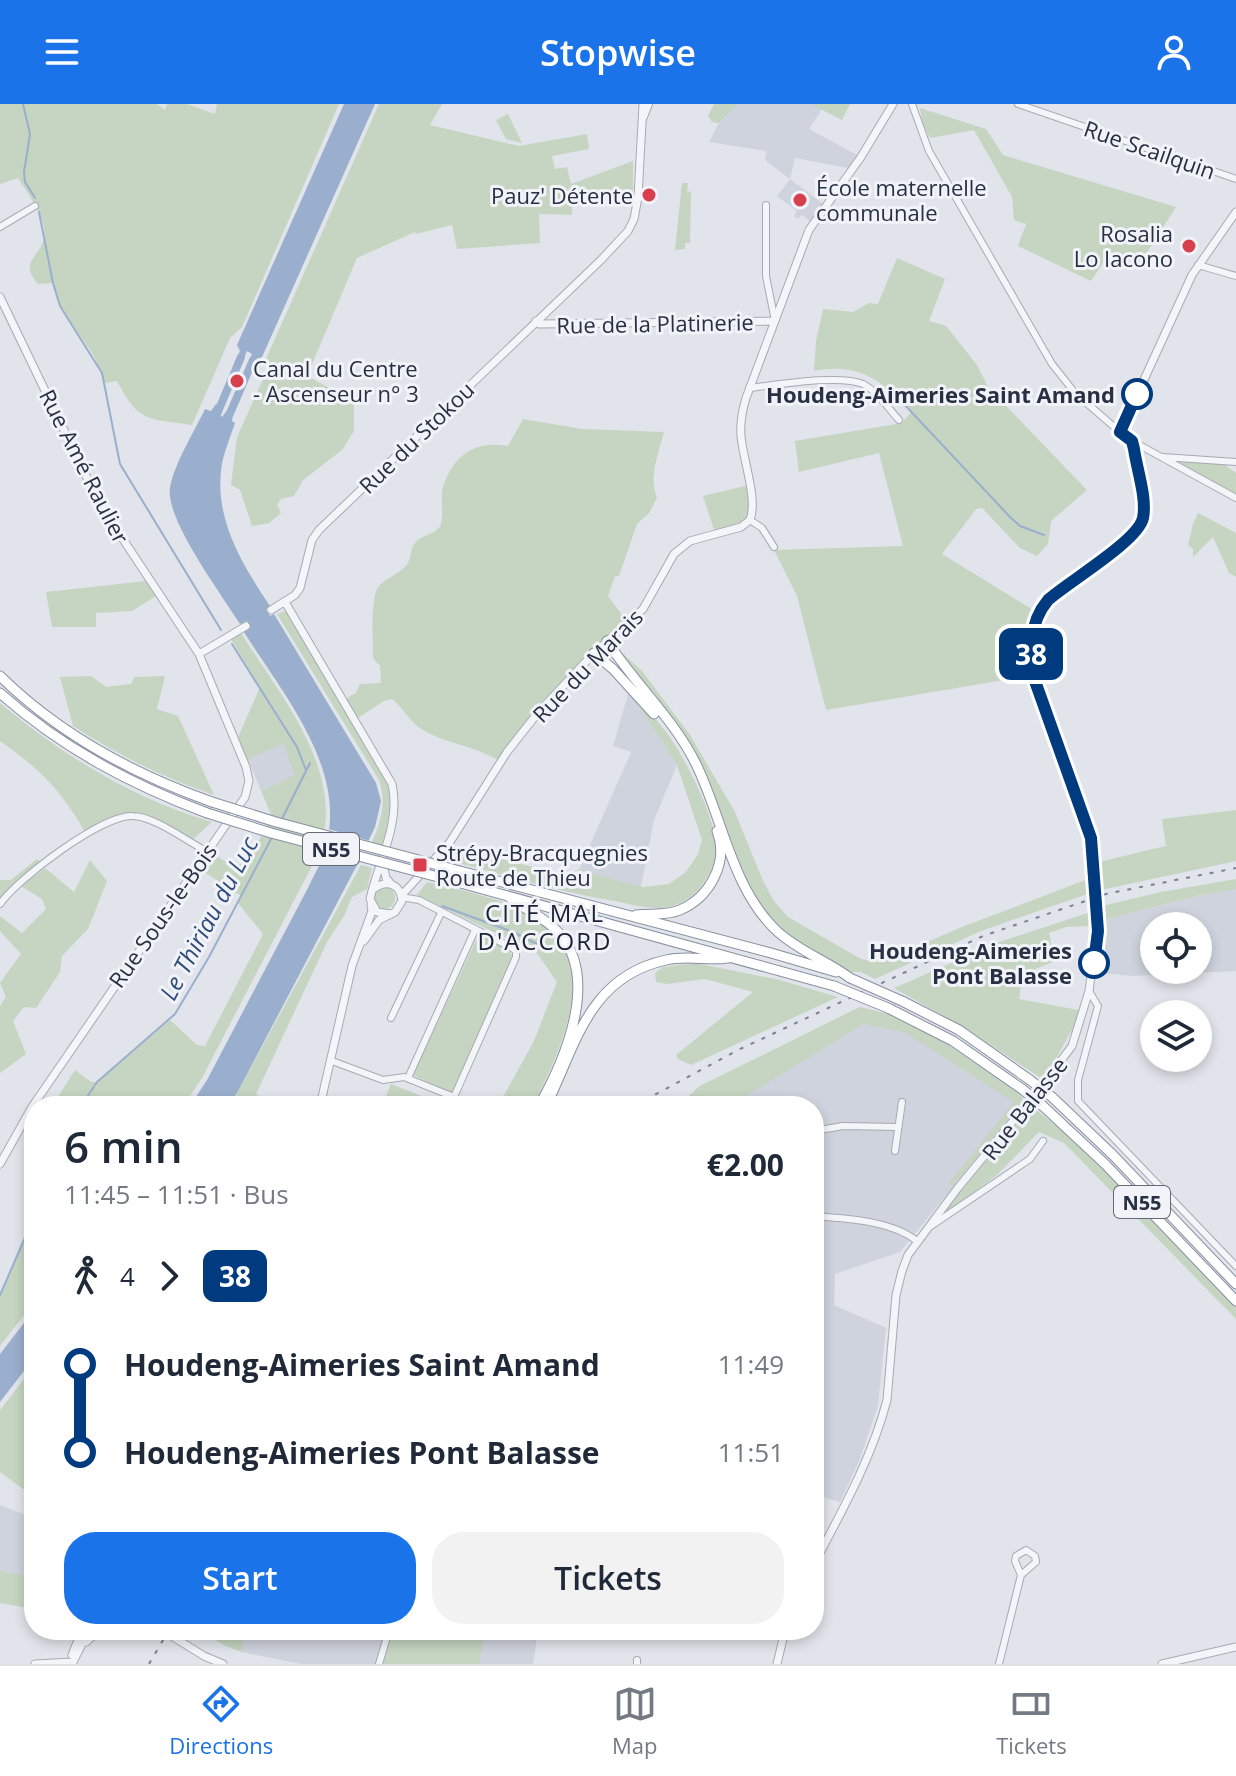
<!DOCTYPE html>
<meta charset="utf-8">
<style>
:root{--surface:#fff;--page:#f2f2f3;--text:#1f2937;--muted:#747a83;--line:#e0e1e3;--accent:#1a73e8}
body{margin:0;font-family:"Open Sans",sans-serif;background:var(--page);color:var(--text);height:100vh;display:flex;flex-direction:column;font-size:30px;white-space:nowrap}
*{box-sizing:border-box;margin:0}
p{font-size:26px;color:var(--muted)}
.icon{flex:none;width:44px;height:44px;fill:none;stroke:currentColor;stroke-width:2;stroke-linecap:round;stroke-linejoin:round}
.map{position:relative;flex:1;overflow:hidden}
.side{position:absolute;left:24px;top:992px;width:800px;height:544px;display:flex;flex-direction:column;background:var(--surface);border-radius:32px;box-shadow:0 4px 12px #0003}
.side>*{flex:none}
.badge{padding:0 16px;border-radius:12px;font-size:28px;line-height:52px}
.buttons{position:absolute;left:1140px;top:808px;display:grid;gap:16px}
.buttons a{display:grid;place-items:center;width:72px;height:72px;border-radius:50%;background:var(--surface);box-shadow:0 4px 12px #0003;font-size:40px}
.map>.badge{position:absolute;translate:-50% -50%;box-shadow:0 0 0 4px #fff}
.legs{display:flex;align-items:center;gap:12px;height:88px;padding:0 40px;font-size:26px}
.legs p{margin-inline-start:auto}
.overview{display:flex;align-items:center;justify-content:space-between;height:136px;padding:0 40px}
h1{font-size:44px;font-weight:600;line-height:60px}
.action{display:flex;gap:16px;margin-top:auto;padding:16px 40px}
.action a{flex:1;height:92px;border-radius:32px;background:var(--accent);color:#fff;font-size:32px;font-weight:600;line-height:92px;text-align:center}
.action a+a{background:var(--page);color:var(--text)}
ul{padding:0 40px;list-style:none}
li{display:flex;align-items:center;gap:28px;height:88px;font-size:30px}
li i{display:grid;place-items:center;width:12px;height:100%;margin:0 10px;background:currentColor}
li i::after{content:'';width:20px;height:20px;margin:-10px;border:6px solid;border-radius:50%;background:var(--surface)}
li p{margin-inline-start:auto}
li:first-child i{background:linear-gradient(#0000 50%,currentColor 0)}
li:last-child i{background:linear-gradient(currentColor 50%,#0000 0)}
header{display:flex;justify-content:space-between;align-items:center;height:104px;padding:0 40px;background:var(--accent);color:#fff;font-size:36px;font-weight:600}
.menu{display:flex;justify-content:space-around;align-items:center;height:112px;border-top:2px solid var(--line);background:var(--surface);font-size:22px;color:var(--muted)}
.menu a{display:grid;justify-items:center;gap:4px}
.menu .current{color:var(--accent)}
.map>svg:first-child{display:block}
.built{fill:#cfd3dd;fill-rule:evenodd}
.green{fill:#c5d5c1}
.water{fill:#9aafcd}
.pier{fill:#e1e4ea}
.lines{fill:none;stroke-linecap:round;stroke-linejoin:round}
.stream{stroke:#9aafcd;stroke-width:2}
.canal{stroke:#9aafcd;stroke-width:8}
.minor-casing{stroke:#a6aab5;stroke-width:8}
.tertiary-casing{stroke:#a6aab5;stroke-width:9}
.trunk-casing{stroke:#8790a2;stroke-width:11}
.minor{stroke:#f4f5f8;stroke-width:6}
.tertiary{stroke:#f4f5f8;stroke-width:7}
.trunk{stroke:#fff;stroke-width:9}
.rail{stroke:#798295;stroke-width:2;stroke-dasharray:4 8;stroke-linecap:butt}
.tertiary-bridge-casing{stroke:#a6aab5;stroke-width:9;stroke-linecap:butt}
.trunk-bridge-casing{stroke:#8790a2;stroke-width:11;stroke-linecap:butt}
.tertiary-bridge{stroke:#f4f5f8;stroke-width:7}
.trunk-bridge{stroke:#fff;stroke-width:9}
.line-1-casing{stroke:#fff;stroke-width:18}
.line-1{stroke:#003b80;stroke-width:12}
.poi-dot{fill:#d73f4c;stroke:#f1f3f8;stroke-width:3}
.stop-1-dot{fill:#fff;stroke:#003b80;stroke-width:4}
.labels{text-anchor:middle;dominant-baseline:central;stroke-width:6;stroke-linejoin:round;paint-order:stroke}
.shield{fill:#f1f3f8;stroke:#646a79;stroke-width:2}
.shield-label{font-size:20px;font-weight:bold;fill:#283043}
.street-label{font-size:22px;fill:#283043;stroke:#f1f3f8}
.poi-label{font-size:22px;fill:#283043;stroke:#f1f3f8;text-anchor:start}
.stop-label{font-size:22px;font-weight:bold;fill:#283043;stroke:#f1f3f8;text-anchor:end}
.neighbourhood-label{font-size:24px;letter-spacing:2px;fill:#1a2134;stroke:#f1f3f8}
.water-label{font-size:24px;font-style:italic;fill:#2f4c7a;stroke:#f1f3f8}
</style>
<header><svg class="icon" aria-label="menu" viewBox="0 0 24 24"><path d="M4 6h16M4 12h16M4 18h16"/></svg>Stopwise<svg class="icon" aria-label="person" viewBox="0 0 24 24"><circle cx="12" cy="8" r="4"/><path d="M4 21q1-7 8-7t8 7"/></svg></header>
<div class="map">
<svg width="1236" height="1560" viewBox="0 0 1236 1560">
<rect width="100%" height="100%" fill="#e1e4ea"/>
<!-- built -->
<path class="built" d="M737 0H811L822 5 809 25 861 53 853 65 795 54 790 75 826 102 813 120 802 111 798 115 794 112 797 107 777 92 790 75 765 56 766 47 709 38 719 19Z
M629 587 677 661 654 716 641 783 579 766 631 648 613 642Z
M283 640 296 671 261 687 248 655Z
M1236 785V867L1132 872 1092 868 1098 827 1104 816 1196 792ZM1154 822H1198V866H1154Z
M860 903 892 911 933 931 1014 984 1024 996 900 1148 835 1170 834 1201 886 1224 878 1301 860 1355 840 1398 814 1390V1002H678L700 982Z
M0 1401 34 1414V1473L0 1467Z
M198 1526H538L533 1560H301L242 1548 226 1542Z"/>
<!-- green -->
<path class="green" d="M0 0H157L165 6 167 0H187L215 10 217 0H339L242 223 230 234 192 321C147 314 139 319 117 277L105 279 94 252 60 202 53 179 38 180C18 157 40 154 44 134 48 116 27 88 18 74L0 80Z
M379 0H442L430 21 519 42 587 30 589 45 552 52 555 65 567 63 571 80 633 57V94L572 98V111L539 110 540 139 457 145 452 121 416 130 415 128 357 154 307 272 354 297V327L342 346 303 376 294 392 281 395 277 401 281 409 269 419 252 422 240 386 231 381 237 333 268 264 266 255Z
M714 0H737L719 19 712 18 708 12Z
M811 0H850L842 16Z
M920 4 986 25 1003 51 1176 103 1141 158 1110 148 1091 177 1018 142 1026 120 1014 116 1012 93 974 26 930 34 923 21Z
M508 10 522 39 506 35 496 16Z
M682 79H688L687 87 691 88 690 139H685V145L675 146Z
M897 154 945 175 929 217 946 222 977 261 988 283 1087 386 1051 417 1048 440 1037 452 1020 444 982 404 976 405 942 450 1038 509 1035 518 1034 571 826 606 797 492 774 446 903 442 879 349 799 368 795 337 902 319 911 308C881 276 860 258 814 267L816 237 823 205 853 208 869 199 878 200Z
M523 315 582 325 664 328C659 348 648 373 657 394L649 409 637 420 619 472H615L608 492 628 519 562 582 501 658C474 641 449 641 423 626 409 618 404 604 392 595L384 597 355 616 379 657 395 694 386 743 372 739C381 717 387 699 379 676L277 510 286 507 343 596 356 589 360 580 381 579 380 562 373 554C373 538 370 493 379 482 387 473 402 469 408 459 412 451 410 443 417 437 424 430 438 430 441 420 444 408 440 394 443 383 454 350 475 336 508 342Z
M1183 356H1218L1236 369V394L1180 360Z
M749 381 750 416 715 429 703 392Z
M1198 409 1236 429V473L1229 469 1213 433 1193 453V445L1188 441 1193 420Z
M146 477 156 492 132 507 96 509V523H52L46 488Z
M239 526C275 584 337 656 324 728 322 738 318 748 314 758L202 974 183 1002H52L75 966 91 978H97L170 916 197 941 205 942 263 830 238 799 241 792 195 762 210 747C223 756 231 765 247 758L272 713 261 687 295 671 283 640 244 657 236 638 260 583 229 532Z
M618 545 642 567 690 631 735 708 763 777 774 797 788 813 861 855 880 858 962 823 1088 775 1090 789 981 827 875 875 861 868H851L790 834 763 805 749 784 702 668Z
M91 572 106 583 131 580 135 573 165 572 157 605 178 612 214 691C164 674 118 651 73 622L60 573Z
M629 587C641 600 655 613 666 628 684 651 721 723 716 751 714 763 707 775 700 784 689 796 674 805 657 804 643 804 629 800 615 797 558 788 504 771 448 756L454 748 481 750 565 771 579 766 642 783 669 780 686 768 698 750 702 736 677 661Z
M0 599C62 651 133 695 212 718L192 736 135 711 86 730C63 688 39 664 0 637Z
M1236 706V757L1101 786 1099 758 1166 742 1162 715Z
M37 755 43 761 0 800V776H11Z
M90 756 107 777 88 825 62 852 60 868 36 904 24 903 13 917 26 950 0 969V902L6 893 0 879 21 850 0 827V812L22 829 46 805 42 795 21 782 45 764 74 788Z
M361 761 372 764 367 785 352 793 344 812 327 838 256 990 270 1002H230Z
M1236 775V785L1196 792 1104 816 1102 802 1161 788Z
M427 778C464 787 504 794 537 814 606 857 559 948 533 1002H498L534 937 557 878 537 849 417 791Z
M373 794a11 11 0 1 1 22 0a11 11 0 1 1-22 0Z
M1091 808 1092 822 1066 823 1049 829 1055 857 1023 870 1019 895 1084 907C1068 928 1060 954 1041 974L961 922 894 884 1002 837Z
M478 832 508 845 513 853 453 989H450L413 971Z
M695 859 776 875 838 893 691 961 678 955 676 951 753 888 705 875 666 880 656 878 655 869 663 863Z
M860 903 892 911 933 931 1014 984 1024 996 953 1082 949 1079 1014 998 904 928 863 920 730 1002H678L700 982Z
M391 980 429 995H446L443 1002H382Z
M1031 1002 1068 1031 1102 1063 1236 1203V1215L1064 1039 1039 1028 998 1070 948 1108 946 1105Z
M34 1113V1198L0 1242V1191Z
M34 1262V1393L0 1368V1306Z
M0 1467 34 1473V1505L0 1499Z
M198 1526H244L242 1548 226 1542Z
M389 1526H486L479 1560H379Z"/>
<!-- water -->
<path class="water" d="M344 0H375L262 253 257 255 252 267 246 265 252 250 247 247 240 263 234 260 240 247 237 241Z
M216 300 222 303 219 309 222 313 228 305 233 308 232 317 235 319C231 331 226 343 223 355 211 410 241 459 270 502L266 505 270 512 274 510 376 679 381 697 375 723 356 763 237 989 227 1002H190L207 976 309 782C315 769 323 756 326 742 347 664 283 590 244 528L250 524 247 517 240 520C222 491 165 415 170 384 174 360 194 328 205 305L211 307Z
M34 1206V1254L0 1298V1250Z"/>
<!-- pier -->
<path class="pier" d="M325 724 373 738 362 760 320 749Z"/>
<g class="lines">
<!-- stream -->
<path class="stream" d="M23 0 30 30 24 68 25 78 35 94
M39 108 53 179 60 202 102 269 120 360 221 526
M888 283 1010 413 1020 422 1044 431
M232 540 297 643 306 666
M282 715 310 659
M442 802 513 828 537 840
M81 1002 97 978 175 910 209 853 271 735
M0 1191 34 1113"/>
<!-- canal -->
<path class="canal" d="M217 310 241 253
M228 314 253 256"/>
<defs>
<path id="minor" d="M912 0 929 47 1052 260 1075 289 1120 328
M1018 0 1236 75
M644 13 649 0
M766 101V172L775 217
M0 123 35 102
M1198 161 1236 172
M749 284C776 281 840 270 863 280 877 287 888 304 899 316
M1132 337 1236 394
M1163 353 1236 358
M750 416 762 424 774 443
M0 800C17 775 103 710 133 712 153 712 187 737 206 747
M1089 887 1098 902 1078 976V997L1236 1162
M391 914 441 809
M332 957 383 976 404 973 454 993 516 853V847L512 844 419 796 401 793
M408 974 475 826
M814 1027 843 1022 898 1023
M895 1047 902 998
M814 1112C846 1115 891 1116 917 1137
M931 1122 1030 1055 1043 1037
M379 1560 389 1526
M637 1560V1556
M999 1560 1021 1471 1036 1458 1035 1452 1026 1446 1016 1452 1015 1457 1021 1471"/>
<path id="tertiary" d="M0 193 99 399 199 550 246 663 249 677 245 693 32 1003 0 1060
M536 217 539 220 775 217
M285 498 392 680C401 720 378 758 370 795L377 808 391 810
M271 506 295 491 300 484 312 436 319 426 601 156 628 127 634 115 638 93 643 0
M199 550 246 522
M382 756 386 774 391 780
M1095 771C1092 703 1055 641 1035 577 1030 549 1028 520 1048 496 1068 478 1138 437 1143 414 1147 393 1137 366 1134 345L1132 337 1120 328 1192 171 1236 108
M401 792 450 738 507 648 537 610 594 549 643 505 674 450 690 437 741 423 750 416C758 395 743 356 741 332 740 319 742 307 746 294L809 126 861 53 893 0
M364 837 379 816 395 808 402 797C401 781 388 775 375 784
M320 1002 352 862 372 807 371 801
M814 1460C842 1407 872 1354 887 1296L896 1191 902 1167 908 1151 957 1085 1041 983 1072 942 1089 887 1098 818
M162 1526 204 1552 223 1560
M86 1538 100 1526
M72 1551 82 1526
M35 1560 73 1558
M72 1560 89 1526
M777 1560 785 1526
M1162 1560 1236 1543"/>
<path id="trunk" d="M607 537C634 579 674 615 696 660 723 715 732 786 778 828 799 847 827 857 850 874
M594 549 613 565 654 610
M0 572C60 631 133 670 212 698
M0 589C62 644 130 680 207 709
M460 767 771 849 836 868
M457 778 834 882
M509 793C525 806 545 813 559 829 600 875 565 956 539 1002
M636 811C651 809 666 812 680 806 710 793 729 758 717 727
M902 897 959 926 1030 976
M888 904 953 937 1022 985
M1052 993 1113 1051 1236 1180
M546 1002C576 941 588 873 666 856 687 851 708 857 728 854
M1044 1003 1105 1060 1236 1197"/>
</defs>
<!-- minor casing -->
<use href="#minor" class="minor-casing"/>
<!-- tertiary casing -->
<use href="#tertiary" class="tertiary-casing"/>
<!-- trunk casing -->
<use href="#trunk" class="trunk-casing"/>
<!-- minor -->
<use href="#minor" class="minor"/>
<!-- tertiary -->
<use href="#tertiary" class="tertiary"/>
<!-- trunk -->
<use href="#trunk" class="trunk"/>
<!-- rail -->
<path class="rail" d="M634 1002 738 946 983 832 1106 790 1236 764
M149 1560 169 1526"/>
<defs>
<path id="tertiary-bridge" d="M1095 771 1098 818"/>
<path id="trunk-bridge" d="M212 698 276 718 460 767
M207 709 271 729 457 778
M850 874 902 897
M834 882 888 904
M1030 976 1052 993
M1022 985 1044 1003"/>
</defs>
<!-- tertiary-bridge casing -->
<use href="#tertiary-bridge" class="tertiary-bridge-casing"/>
<!-- trunk-bridge casing -->
<use href="#trunk-bridge" class="trunk-bridge-casing"/>
<!-- tertiary-bridge -->
<use href="#tertiary-bridge" class="tertiary-bridge"/>
<!-- trunk-bridge -->
<use href="#trunk-bridge" class="trunk-bridge"/>
</g>
<g class="lines">
<defs>
<path id="line-1" d="M1094 859 1098 827 1091 734 1035 577C1030 548 1028 520 1048 496 1068 478 1138 437 1143 414 1147 394 1137 366 1134 345L1132 337 1120 328 1137 290"/>
</defs>
<!-- line-1 casing -->
<use href="#line-1" class="line-1-casing"/>
<!-- line-1 -->
<use href="#line-1" class="line-1"/>
</g>
<!-- markers -->
<g class="poi-dot">
<circle cx="649" cy="91" r="8"/>
<circle cx="800" cy="96" r="8"/>
<circle cx="1189" cy="142" r="8"/>
<circle cx="237" cy="277" r="8"/>
<rect x="412" y="753" width="16" height="16" rx="4"/>
</g>
<g class="stop-1-dot">
<circle cx="1137" cy="290" r="14"/>
<circle cx="1094" cy="859" r="14"/>
</g>
<g class="labels">
<!-- shield labels -->
<g class="shield">
<rect x="303" y="729" width="56" height="32" rx="6"/>
<rect x="1114" y="1082" width="56" height="32" rx="6"/>
</g>
<g class="shield-label">
<text x="331" y="745">N55</text>
<text x="1142" y="1098">N55</text>
</g>
<!-- street labels -->
<g class="street-label">
<text transform="translate(1150 45) rotate(19)">Rue Scailquin</text>
<text transform="translate(655 219) rotate(-1)">Rue de la Platinerie</text>
<text transform="translate(416 333) rotate(-44)">Rue du Stokou</text>
<text transform="translate(85 362) rotate(63)">Rue Amé Raulier</text>
<text transform="translate(587 561) rotate(-46)">Rue du Marais</text>
<text transform="translate(162 811) rotate(-55)">Rue Sous-le-Bois</text>
<text transform="translate(1024 1004) rotate(-52)">Rue Balasse</text>
</g>
<!-- poi labels -->
<g class="poi-label">
<text x="816" y="83">École maternelle<tspan x="816" dy="25">communale</tspan></text>
<text x="633" y="91" text-anchor="end">Pauz' Détente</text>
<text x="1173" y="129" text-anchor="end">Rosalia<tspan x="1173" dy="25">Lo Iacono</tspan></text>
<text x="253" y="264">Canal du Centre<tspan x="253" dy="25">- Ascenseur n° 3</tspan></text>
<text x="436" y="748">Strépy-Bracquegnies<tspan x="436" dy="25">Route de Thieu</tspan></text>
</g>
<!-- stop labels -->
<g class="stop-label">
<text x="1115" y="290">Houdeng-Aimeries Saint Amand</text>
<text x="1072" y="846">Houdeng-Aimeries<tspan x="1072" dy="25">Pont Balasse</tspan></text>
</g>
<!-- neighbourhood labels -->
<g class="neighbourhood-label">
<text x="545" y="808">CITÉ MAL<tspan x="545" dy="28">D'ACCORD</tspan></text>
</g>
<!-- water labels -->
<g class="water-label">
<text transform="translate(208 814) rotate(-62)">Le Thiriau du Luc</text>
</g>
</g>
</svg>
<div class="buttons">
<a><svg class="icon" aria-label="locate" viewBox="0 0 24 24"><circle cx="12" cy="12" r="6"/><path d="M12 2v4M12 18v4M2 12h4M18 12h4"/></svg></a>
<a><svg class="icon" aria-label="layers" viewBox="0 0 24 24"><path d="M12 4l9 5-9 5-9-5zM3 14l9 5 9-5"/></svg></a>
</div>
<b class="badge" style="left:1031px;top:550px;background:#003b80;color:#fff">38</b>
<section class="side">
<div class="overview"><div><h1>6 min</h1><p>11:45 – 11:51 · Bus</p></div><b>€2.00</b></div>
<div class="legs"><svg class="icon" aria-label="walk" viewBox="0 0 24 24"><circle cx="13" cy="4" r="2"/><path d="M13 8l-2 6 4 7M11 14l-3 7M7 12l3-4h3l4 4"/></svg>4<svg class="icon" aria-label="forward" viewBox="0 0 24 24"><path d="M9 5l7 7-7 7"/></svg><b class="badge" style="background:#003b80;color:#fff">38</b></div>
<ul>
<li><i style="color:#003b80"></i><b>Houdeng-Aimeries Saint Amand</b><p>11:49</p></li>
<li><i style="color:#003b80"></i><b>Houdeng-Aimeries Pont Balasse</b><p>11:51</p></li>
</ul>
<div class="action"><a>Start</a><a>Tickets</a></div>
</section>
</div>
<nav class="menu">
<a class="current"><svg class="icon" aria-label="directions" viewBox="0 0 24 24"><path d="M12 3l9 9-9 9-9-9zM9 14v-3h6M13 9l2 2-2 2"/></svg>Directions</a>
<a><svg class="icon" aria-label="map" viewBox="0 0 24 24"><path d="M3 6l6-2 6 2 6-2v14l-6 2-6-2-6 2zM9 4v14M15 6v14"/></svg>Map</a>
<a><svg class="icon" aria-label="tickets" viewBox="0 0 24 24"><path d="M3 7h18v10H3zM15 7v10"/></svg>Tickets</a>
</nav>
